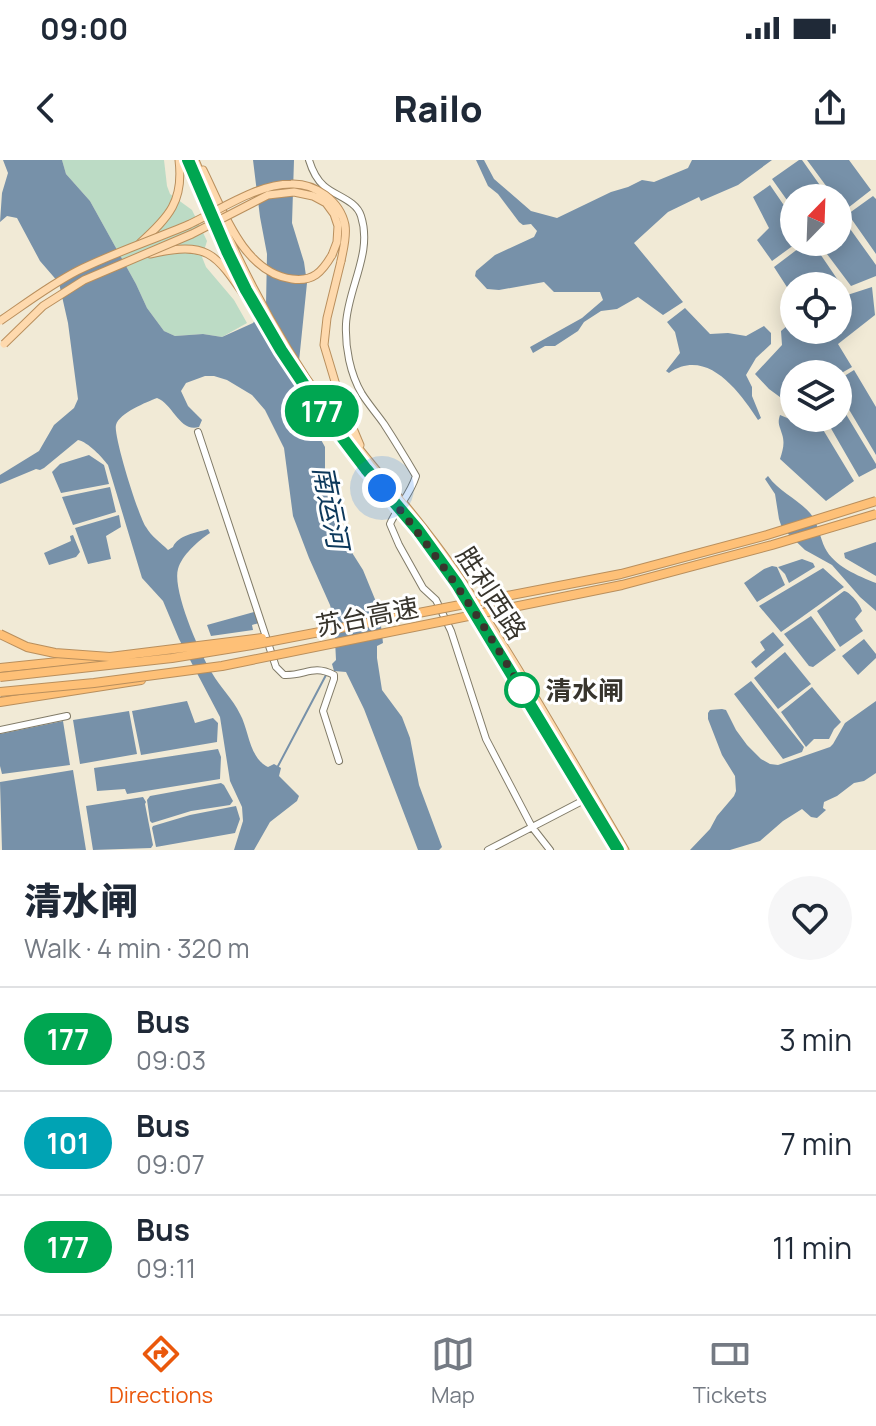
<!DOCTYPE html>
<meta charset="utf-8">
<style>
:root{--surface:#fff;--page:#f6f6f7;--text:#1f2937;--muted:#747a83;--line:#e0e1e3;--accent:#ea580c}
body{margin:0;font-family:Manrope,"Noto Sans SC",sans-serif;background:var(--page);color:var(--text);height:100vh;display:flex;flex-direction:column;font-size:30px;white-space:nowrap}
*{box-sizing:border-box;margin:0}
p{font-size:26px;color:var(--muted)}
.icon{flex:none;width:44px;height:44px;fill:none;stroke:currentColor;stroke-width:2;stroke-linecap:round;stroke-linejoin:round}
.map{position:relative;height:690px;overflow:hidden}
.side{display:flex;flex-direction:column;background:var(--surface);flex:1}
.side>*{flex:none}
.badge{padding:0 16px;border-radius:26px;font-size:28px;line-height:52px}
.needle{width:52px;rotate:23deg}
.fabs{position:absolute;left:780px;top:24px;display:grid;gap:16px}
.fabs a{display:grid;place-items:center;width:72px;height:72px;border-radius:50%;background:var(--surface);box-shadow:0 4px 20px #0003;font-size:40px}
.you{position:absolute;width:40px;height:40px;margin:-20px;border:6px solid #fff;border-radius:50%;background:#1a73e8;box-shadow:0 0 0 12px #1a73e833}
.map>.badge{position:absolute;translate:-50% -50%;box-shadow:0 0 0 4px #fff}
.round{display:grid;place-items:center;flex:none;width:84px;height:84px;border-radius:42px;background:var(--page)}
.overview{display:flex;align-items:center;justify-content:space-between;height:136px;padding:0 24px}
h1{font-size:38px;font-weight:800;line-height:60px}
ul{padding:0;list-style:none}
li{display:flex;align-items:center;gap:24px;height:104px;padding:0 24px;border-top:2px solid var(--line)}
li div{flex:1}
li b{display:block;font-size:30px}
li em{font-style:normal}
li .badge{min-width:88px;font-weight:700;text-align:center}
.status{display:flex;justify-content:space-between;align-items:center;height:56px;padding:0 40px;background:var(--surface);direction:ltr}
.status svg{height:22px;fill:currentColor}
header{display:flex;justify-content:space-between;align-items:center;height:104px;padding:0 24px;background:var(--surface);font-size:36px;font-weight:800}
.tab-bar{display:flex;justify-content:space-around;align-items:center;height:112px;border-top:2px solid var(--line);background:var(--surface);font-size:22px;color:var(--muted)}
.tab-bar a{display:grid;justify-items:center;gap:4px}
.tab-bar .current{color:var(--accent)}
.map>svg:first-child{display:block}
.green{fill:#bcdbc5}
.water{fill:#7791a9}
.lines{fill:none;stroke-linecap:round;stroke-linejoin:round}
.stream{stroke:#7791a9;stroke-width:2}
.minor-casing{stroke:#817b68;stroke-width:8}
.major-casing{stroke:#b98f5d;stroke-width:9}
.highway-casing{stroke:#b98f5d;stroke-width:10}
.minor{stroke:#fff;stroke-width:6}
.major{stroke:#fed9ad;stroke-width:7}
.highway{stroke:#fec077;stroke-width:8}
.major-bridge-casing{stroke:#b98f5d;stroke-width:9;stroke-linecap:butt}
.highway-bridge-casing{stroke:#b98f5d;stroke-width:10;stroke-linecap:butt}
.major-bridge{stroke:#fed9ad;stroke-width:7}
.highway-bridge{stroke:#fec077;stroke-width:8}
.line-casing{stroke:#fff;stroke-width:18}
.line{stroke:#00a651;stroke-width:12}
.walk{stroke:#38352d;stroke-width:8;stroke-dasharray:0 14.4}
.stop-dot{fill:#fff;stroke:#00a651;stroke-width:4}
.labels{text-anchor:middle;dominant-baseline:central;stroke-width:6;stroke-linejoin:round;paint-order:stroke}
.street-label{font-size:26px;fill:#38352d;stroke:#fff}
.stop-label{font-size:26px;font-weight:bold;fill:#38352d;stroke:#fff;text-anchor:start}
.water-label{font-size:28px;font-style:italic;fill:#0c385b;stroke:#fff}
</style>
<div class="status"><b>09:00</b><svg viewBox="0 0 49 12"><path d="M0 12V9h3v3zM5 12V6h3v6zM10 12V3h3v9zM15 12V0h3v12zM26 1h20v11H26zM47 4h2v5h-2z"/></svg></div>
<header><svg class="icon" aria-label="back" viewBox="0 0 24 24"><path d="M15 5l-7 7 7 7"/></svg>Railo<svg class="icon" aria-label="share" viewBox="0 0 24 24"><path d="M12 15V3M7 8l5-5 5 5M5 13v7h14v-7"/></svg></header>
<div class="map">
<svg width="876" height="690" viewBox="0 0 876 690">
<rect width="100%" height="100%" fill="#f1ead6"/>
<!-- green -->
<path class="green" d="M62 0H164L167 26 170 34 192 50 207 81 202 97 206 107 234 140 247 163 222 177 203 174 175 176 164 171 147 148 136 124 90 41 66 14Z"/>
<!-- water -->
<path class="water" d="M3 0H62L66 14 90 41 136 124 147 148 164 171 175 176 203 174 222 177 253 163 266 145 267 94 260 57 253 0H294L292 63 304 102 307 123 298 211 319 276 325 287V320L330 350 344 380 363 410 379 449 383 483 377 486V498L382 530 402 557 410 578 419 625 442 687 439 690H418L364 549 346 512 334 511 332 504 336 500 334 460 330 445 309 398 293 356 284 288 265 250 252 235 227 220 214 216H205L186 223 181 231 188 246 202 260 199 267C180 273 173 244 157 238 147 242 119 253 116 265 113 275 139 358 146 367 151 376 161 383 168 390L173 387C178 375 196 373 208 369L210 373C198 381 182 395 178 409 172 430 200 494 212 513 220 527 233 539 240 554 249 570 249 598 268 607L274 604 281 608 279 616 299 636 297 641 270 662 254 690H234L243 661 242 647 230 621 220 557 179 479 163 441 142 418 108 305C102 297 88 282 78 280L44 308 40 310 36 309 0 324V315L39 291 54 265 74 248 78 239 68 163 59 123 40 101 17 58 7 56 0 62 2 33 8 13Z
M476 0H484L494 19 531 51 557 58 611 32 628 27 642 20 654 22 688 8 692 0H772L738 25 701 41 699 37 668 52 634 83 683 142 663 155 638 137 617 149 601 151 584 162 578 171 555 186H545L533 193 530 187 582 158 603 140 600 132H554L544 122 499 130 487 129 475 116 476 111 495 95 534 77 537 71 531 64 523 65 519 62 498 34 488 26Z
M799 0H802L829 38H794V50L772 19Z
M807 0H849L871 30 844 51 838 43V38H835Z
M770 25 794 60V82H798L772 101 757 80 769 68 753 37Z
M873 36 876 39V94L848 54Z
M843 59 876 105V116L851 126 818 82H838V62Z
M807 82H812L844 129 838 131V126H794V138L774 107Z
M872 127 875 155 838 184 852 207 838 215 794 214V227L791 226 784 240 769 229 755 214 782 185 781 171 794 160V170H838V138Z
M685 148 710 174 728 173 746 176 764 166 771 173V184L756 198 746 215 752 227V236L761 258 758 260C739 231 707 187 669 213L666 211 680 193 675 172 667 162Z
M854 210 876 247V295L838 231V220Z
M838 241 876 304V308L859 317 825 258H838Z
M780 255 792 260 794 257 816 258 854 321 826 341 780 299C783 290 785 283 782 274 780 266 777 264 780 255Z
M89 295 104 305 109 324 61 333 52 312 60 304Z
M768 316C779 332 798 339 810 353 818 362 820 378 825 388 834 406 858 416 876 423V451L860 437 832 405 805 390 782 368 779 359 775 334 765 319Z
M110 327 116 352 73 365 62 337Z
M119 355 121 367 106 376 111 399 88 404 75 368Z
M73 375 80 392 76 397 49 405 44 393 71 381 70 376Z
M876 382V416L845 398 844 393Z
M802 399 813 403 815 407 789 423 785 414 778 407Z
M772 406 777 407 785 425 757 442 744 423 764 409Z
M823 408 844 427 781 472 759 446Z
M844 431C850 432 860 444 862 451L855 459 863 471 840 487 817 451Z
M254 452 259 463 252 465 253 470 211 476 207 465Z
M811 456 836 490 813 507 809 506 784 474Z
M773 472 784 485 756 508 751 502 765 490 760 482Z
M864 479 876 494V498L858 515 842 496Z
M785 492 811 524 778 549 754 518Z
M751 521 804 587 802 592 783 599 734 534Z
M812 527 841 562 834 569 829 579H814L806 587 781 552Z
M187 541 195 563 213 558 218 563 217 582 141 595 132 551Z
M876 541V613L864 621 854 623 837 636 824 642 823 648 826 650 817 658 811 657 802 649 783 661 760 681 730 690H690L710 669 717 656 734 636 736 631 735 616 722 595 708 559V553L710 550 722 549 726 550 736 570 747 585 761 599 770 604 778 605 830 587 833 584 845 563Z
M129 551 137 594 80 604 73 560Z
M63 561 70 605 2 614 0 606V574Z
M218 589 221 597 220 619 127 634 125 629 97 631 94 608Z
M73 610 86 690H2L0 622Z
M221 623 224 625 233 641 230 645 191 651 152 663 150 661 147 640 150 636Z
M143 637 146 642 145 644 153 685 151 688 93 690 86 646Z
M236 646 240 659 235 673 156 687 152 668 153 666 190 655Z"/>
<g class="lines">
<!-- stream -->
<path class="stream" d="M277 608 326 515"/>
<defs>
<path id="minor" d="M309 0C312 10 316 19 324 26 335 36 356 40 361 56 373 93 348 127 346 164 345 187 350 214 362 234 369 245 377 254 384 264 395 281 406 299 416 316 410 335 398 346 390 364L399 385 423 428 436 440 451 471 486 579 532 667 550 690
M198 272 276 507 284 515C306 516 312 504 334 515V519L323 551 339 601
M0 570 67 556
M488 690 588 638"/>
<path id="major" d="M188 0 218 72 246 130 281 190 319 247 366 309 418 370 457 424 483 465 618 690
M195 0C230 86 270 169 325 245 369 305 421 359 462 421 520 508 572 600 625 690
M203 10C222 48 243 113 292 119 313 122 322 112 332 95
M140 83C169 57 184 41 179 0
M150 94C207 81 215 92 246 138
M341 101 327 158 324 185 339 235 360 285"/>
<path id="highway" d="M0 508 97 498
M0 542 141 520"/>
</defs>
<!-- minor casing -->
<use href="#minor" class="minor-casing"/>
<!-- major casing -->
<use href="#major" class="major-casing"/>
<!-- highway casing -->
<use href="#highway" class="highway-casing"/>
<!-- minor -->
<use href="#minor" class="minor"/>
<!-- major -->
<use href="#major" class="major"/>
<!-- highway -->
<use href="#highway" class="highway"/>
<defs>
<path id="major-bridge" d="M0 161C25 144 50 125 77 111 113 93 153 80 190 64 220 50 257 24 291 24 315 23 340 41 345 65 347 77 343 90 341 101
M4 184 43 146 84 120 192 74 268 35 294 32 313 36 326 43 334 54 338 66 337 82 332 95"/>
<path id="highway-bridge" d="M0 474 27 487 55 493 110 497 262 478
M0 517 172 498 252 485 621 414 767 375 876 341
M0 532 94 523 222 506 622 425 772 385 876 354"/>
</defs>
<!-- major-bridge casing -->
<use href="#major-bridge" class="major-bridge-casing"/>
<!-- highway-bridge casing -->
<use href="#highway-bridge" class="highway-bridge-casing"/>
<!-- major-bridge -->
<use href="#major-bridge" class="major-bridge"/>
<!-- highway-bridge -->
<use href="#highway-bridge" class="highway-bridge"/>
</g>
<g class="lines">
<defs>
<path id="line" d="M188 0 227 91 246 130 281 190 319 247 366 309 418 370 457 424 618 690"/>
</defs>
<!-- line casing -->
<use href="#line" class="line-casing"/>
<!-- line -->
<use href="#line" class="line"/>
<!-- walk -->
<path class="walk" d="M382 328C435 391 481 458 522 530"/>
</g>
<!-- markers -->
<circle class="stop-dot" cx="522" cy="530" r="16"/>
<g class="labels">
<!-- street labels -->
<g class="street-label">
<text transform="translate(492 433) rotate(57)">胜利西路</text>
<text transform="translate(367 456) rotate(-11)">苏台高速</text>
</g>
<!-- stop labels -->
<g class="stop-label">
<text x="546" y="530">清水闸</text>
</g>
<!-- water labels -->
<g class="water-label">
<text transform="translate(332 347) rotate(79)">南运河</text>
</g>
</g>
</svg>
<div class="fabs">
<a><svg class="needle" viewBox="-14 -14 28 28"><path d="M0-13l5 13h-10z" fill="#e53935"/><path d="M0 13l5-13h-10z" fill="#747a83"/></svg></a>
<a><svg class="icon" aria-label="locate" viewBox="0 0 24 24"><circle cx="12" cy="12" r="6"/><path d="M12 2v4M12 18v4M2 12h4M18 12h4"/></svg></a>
<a><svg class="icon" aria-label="layers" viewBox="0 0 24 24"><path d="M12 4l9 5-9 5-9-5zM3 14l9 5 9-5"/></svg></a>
</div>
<div class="you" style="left:382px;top:328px"></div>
<b class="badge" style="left:322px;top:251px;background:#00a651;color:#fff">177</b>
</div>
<section class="side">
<div class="overview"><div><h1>清水闸</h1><p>Walk · 4 min · 320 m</p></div><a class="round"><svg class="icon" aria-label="heart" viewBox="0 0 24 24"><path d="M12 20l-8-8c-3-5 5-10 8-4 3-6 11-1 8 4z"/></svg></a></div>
<ul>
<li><span class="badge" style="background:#00a651;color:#fff">177</span><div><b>Bus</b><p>09:03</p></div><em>3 min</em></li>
<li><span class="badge" style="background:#00a3b4;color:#fff">101</span><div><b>Bus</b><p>09:07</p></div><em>7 min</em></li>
<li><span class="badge" style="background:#00a651;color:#fff">177</span><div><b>Bus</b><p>09:11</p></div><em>11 min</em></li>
</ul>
</section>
<nav class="tab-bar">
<a class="current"><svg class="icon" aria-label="directions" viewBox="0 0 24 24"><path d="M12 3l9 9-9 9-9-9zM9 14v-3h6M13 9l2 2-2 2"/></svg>Directions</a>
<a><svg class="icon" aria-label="map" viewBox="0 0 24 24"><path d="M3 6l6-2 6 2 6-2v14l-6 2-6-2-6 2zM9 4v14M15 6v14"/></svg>Map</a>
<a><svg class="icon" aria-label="tickets" viewBox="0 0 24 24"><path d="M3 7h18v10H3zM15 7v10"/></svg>Tickets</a>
</nav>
